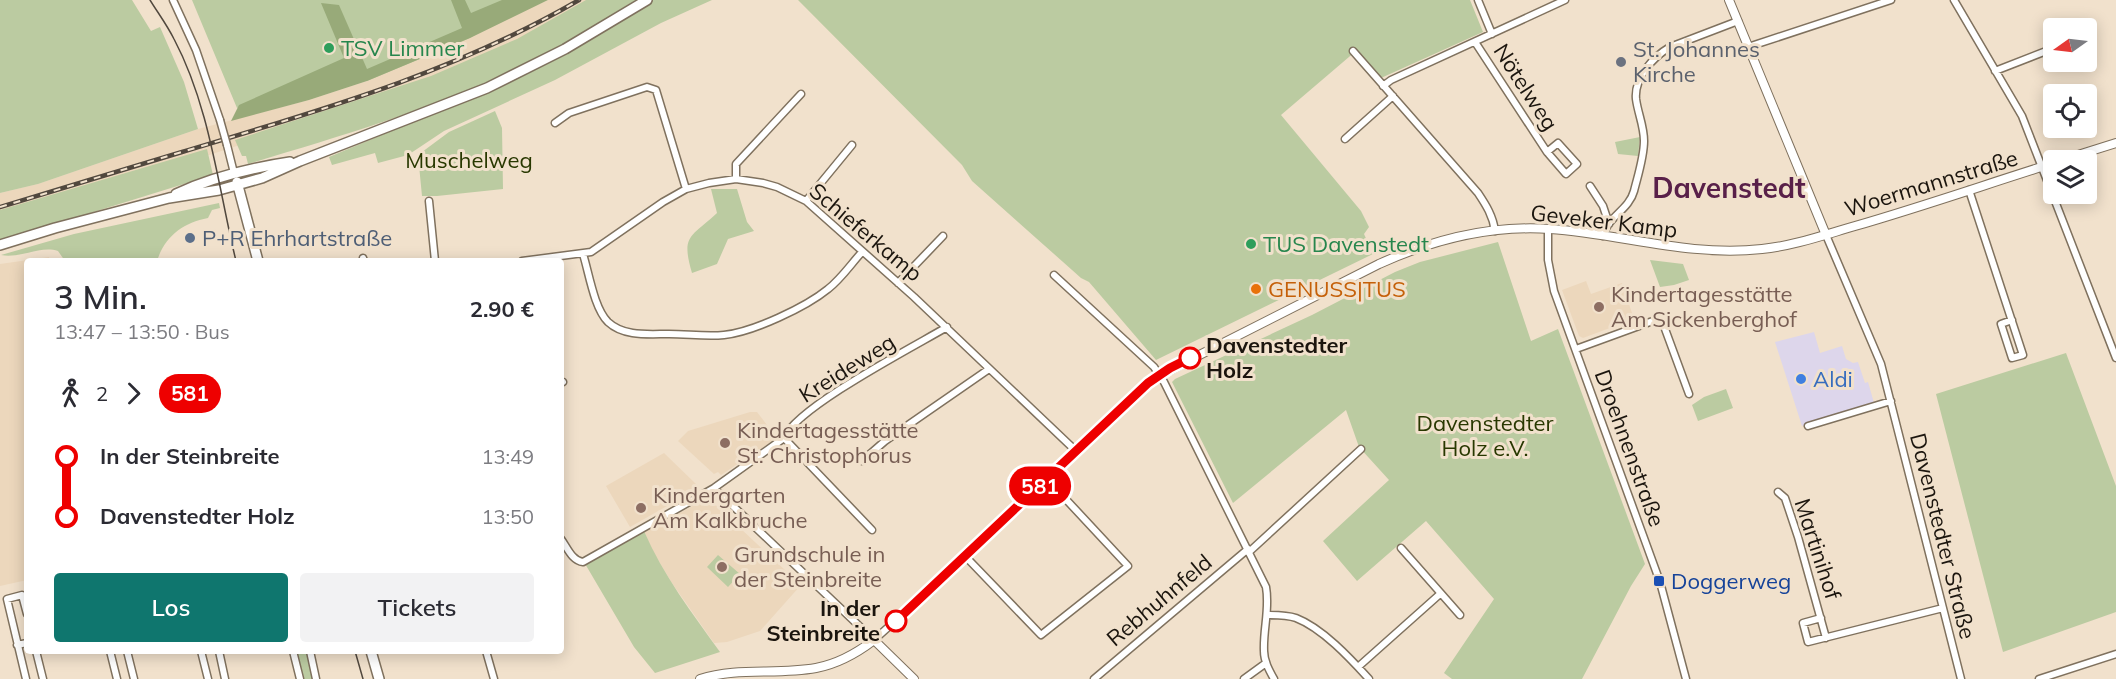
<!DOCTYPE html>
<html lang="de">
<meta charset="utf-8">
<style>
:root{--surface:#fff;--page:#f2f2f3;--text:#2b2b33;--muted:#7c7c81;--accent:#0f766e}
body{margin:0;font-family:Mulish,sans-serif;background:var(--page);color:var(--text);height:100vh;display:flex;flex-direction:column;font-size:22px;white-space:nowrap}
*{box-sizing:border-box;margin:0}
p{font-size:20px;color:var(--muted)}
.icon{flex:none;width:33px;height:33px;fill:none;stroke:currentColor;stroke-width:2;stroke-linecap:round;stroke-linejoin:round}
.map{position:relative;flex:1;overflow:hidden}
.panel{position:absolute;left:24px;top:258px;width:540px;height:396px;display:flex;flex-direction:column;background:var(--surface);border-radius:6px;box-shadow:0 3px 15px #0003}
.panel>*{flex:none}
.badge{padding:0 12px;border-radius:20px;font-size:21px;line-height:39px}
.needle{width:39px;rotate:256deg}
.controls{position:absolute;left:2043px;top:18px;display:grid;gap:12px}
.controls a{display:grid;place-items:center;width:54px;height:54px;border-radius:6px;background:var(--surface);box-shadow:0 3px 15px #0003;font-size:30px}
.map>.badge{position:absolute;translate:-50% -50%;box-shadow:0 0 0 3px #fff}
.legs{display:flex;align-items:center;gap:9px;height:66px;padding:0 30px;font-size:20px}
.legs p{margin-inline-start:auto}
.overview{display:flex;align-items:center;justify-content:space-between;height:102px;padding:0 30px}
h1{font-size:33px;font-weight:600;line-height:45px}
.primary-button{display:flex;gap:12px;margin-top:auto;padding:12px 30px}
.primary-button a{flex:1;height:69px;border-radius:6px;background:var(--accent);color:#fff;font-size:24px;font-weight:600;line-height:69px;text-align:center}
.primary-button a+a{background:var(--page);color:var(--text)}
ul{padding:0 30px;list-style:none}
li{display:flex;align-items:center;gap:21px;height:60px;font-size:22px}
li i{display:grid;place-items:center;width:9px;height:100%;margin:0 8px;background:currentColor}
li i::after{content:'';width:15px;height:15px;margin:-8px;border:4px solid;border-radius:50%;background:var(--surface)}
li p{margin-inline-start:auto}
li:first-child i{background:linear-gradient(#0000 50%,currentColor 0)}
li:last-child i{background:linear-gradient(currentColor 50%,#0000 0)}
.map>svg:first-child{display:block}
.commercial{fill:#ddd6eb}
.built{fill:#ecd7bc}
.green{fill:#bbcba1}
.forest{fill:#98aa79}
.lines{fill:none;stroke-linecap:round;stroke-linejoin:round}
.minor-casing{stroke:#7f715e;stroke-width:9}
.tertiary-casing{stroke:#7f715e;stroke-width:10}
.secondary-casing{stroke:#7f715e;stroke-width:12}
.minor{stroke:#fff;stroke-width:6}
.tertiary{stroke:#fff;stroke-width:8}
.secondary{stroke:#fff;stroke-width:9}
.tram{stroke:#51483e;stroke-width:1.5}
.rail-casing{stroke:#51483e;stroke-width:4.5}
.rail{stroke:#f1e1cc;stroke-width:2;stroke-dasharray:7;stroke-linecap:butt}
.minor-bridge-casing{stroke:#7f715e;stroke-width:9;stroke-linecap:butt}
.minor-bridge{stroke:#fff;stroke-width:6}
.line-1-casing{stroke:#fff;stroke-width:14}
.line-1{stroke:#e00;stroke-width:9}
.leisure-dot{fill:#2e9e5b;stroke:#f1e1cc;stroke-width:2}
.worship-dot{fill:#6b7280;stroke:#f1e1cc;stroke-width:2}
.service-dot{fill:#5c6f8a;stroke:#f1e1cc;stroke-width:2}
.food-dot{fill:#e8710a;stroke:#f1e1cc;stroke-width:2}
.education-dot{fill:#8d6e63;stroke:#f1e1cc;stroke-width:2}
.stop-1-dot{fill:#fff;stroke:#e00;stroke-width:3}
.shop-dot{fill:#3f7fe0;stroke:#f1e1cc;stroke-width:2}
.transit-dot{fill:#1a4fb4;stroke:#f1e1cc;stroke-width:2}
.labels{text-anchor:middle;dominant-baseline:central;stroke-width:6;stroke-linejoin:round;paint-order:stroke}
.leisure-label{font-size:22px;fill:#27864d;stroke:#f1e1cc;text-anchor:start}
.worship-label{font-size:22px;fill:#5b616d;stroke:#f1e1cc;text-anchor:start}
.street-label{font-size:22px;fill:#1b150e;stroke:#f1e1cc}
.park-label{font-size:22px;fill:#283800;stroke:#f1e1cc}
.service-label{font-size:22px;fill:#4e5e75;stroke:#f1e1cc;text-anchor:start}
.food-label{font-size:22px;fill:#c56008;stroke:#f1e1cc;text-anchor:start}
.education-label{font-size:22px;fill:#785e54;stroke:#f1e1cc;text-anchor:start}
.stop-label{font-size:22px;font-weight:bold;fill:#1b150e;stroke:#f1e1cc;text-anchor:start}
.shop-label{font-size:22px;fill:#366cbe;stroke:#f1e1cc;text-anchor:start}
.transit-label{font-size:22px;fill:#164399;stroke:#f1e1cc;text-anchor:start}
.district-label{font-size:28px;font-weight:bold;fill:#592049;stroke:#f1e1cc}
</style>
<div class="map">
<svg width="2116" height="679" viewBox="0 0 2116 679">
<rect width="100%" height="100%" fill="#f1e1cc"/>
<!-- commercial -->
<path class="commercial" d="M1814 332 1820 353 1842 346 1846 359 1853 363 1858 362 1865 383 1868 382 1874 403 1802 426 1775 342Z"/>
<!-- built -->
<path class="built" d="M548 0H600L485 58 320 119 209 155 68 194 0 216V193L38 184 198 129 309 100 367 81Z
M49 257 50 261H27V580L0 586V264Z
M1586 281 1591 294 1622 283 1634 319 1583 338 1579 336 1562 290Z
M750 412H757L774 434V440L721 475 718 472 714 474 678 441 688 431Z
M664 453 697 485V489L630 527 606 486Z
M708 498 801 585 760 631 727 642 714 643 672 583 652 550 644 531Z"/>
<!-- green -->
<path class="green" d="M0 0H132L151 31 160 27 184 82 198 129 38 184 0 193Z
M192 0H534L470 38 367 81 355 58 237 108Z
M586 0H636C602 22 567 43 530 62 441 107 344 135 248 164L246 156H242L235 140 431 76 517 39Z
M650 0H712L661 23 555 80 444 131 408 155 378 163 375 153 332 165 329 157 511 81Z
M798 0H1470L1483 32 1381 78 1356 51 1281 115 1361 211 1369 227 1364 234 1373 254 1156 360 1089 282 1081 278 972 181 962 165Z
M495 111 502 128 503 189 437 196H422L418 155 449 132Z
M1640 137 1638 156 1618 154 1615 142Z
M207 149 213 175 0 241V210Z
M711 189H737L747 222 754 231 728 239 717 264 692 273C681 235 690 238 717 213Z
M219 203 220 208 212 210 208 218C183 223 165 236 157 261H65L58 251C40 245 20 259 1 255L74 234Z
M1498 242 1531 341 1558 329 1645 564 1631 586 1582 679H1452L1444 673 1494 599 1426 521 1357 581 1323 541 1389 480 1359 447 1346 410 1233 503 1172 382 1175 379 1312 315 1395 272 1420 262Z
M1650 260 1683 264 1689 280 1674 285 1660 287Z
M2066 353 2116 486V612L2003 652 1936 394Z
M1726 389 1733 408 1698 421 1692 405 1704 397Z
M644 531C663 575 692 613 720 652L655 673 634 647 584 562Z
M718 555 740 574 728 587 707 567Z
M295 651H308L314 679H302Z"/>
<!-- forest -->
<path class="forest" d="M451 0H465L471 13 502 0H548L470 38 367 81 309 100 231 121 239 105 344 58 321 3 339 5 367 69 462 28Z"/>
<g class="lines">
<defs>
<path id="minor" d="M173 0 196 50 220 120
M1478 0 1492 34
M1954 0 2022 116 2116 358
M1475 42 1547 152 1558 143 1577 164 1566 174 1547 152
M1748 47 1891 0
M1353 51 1478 193C1486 205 1493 216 1495 231
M1995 71 2054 48
M1383 86 1391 80 1565 0
M555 123 569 113 647 87 656 90 686 189
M1345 139 1393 96
M227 145 234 173
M736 179V164L801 94
M1590 186 1603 206 1609 224
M1969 190 2023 355 2012 358 2001 324 2012 320
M429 201 435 261
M806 201 852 145
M1548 229V260L1554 291 1660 582 1686 679
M1826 235 1881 364 1961 679
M1603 236C1607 217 1629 210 1634 191 1638 175 1644 157 1644 141 1644 126 1638 114 1636 99 1634 78 1653 57 1670 47L1738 21
M583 254C589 273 594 308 608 322 624 337 649 334 669 334 688 334 706 337 724 335 753 332 806 307 828 289 841 279 851 264 862 252
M363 258 364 261
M522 261 591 252 663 202 686 189 709 183 736 179 763 183 777 187 806 201 914 297 1076 451
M1054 275 1154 367 1164 382 1266 587C1270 609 1263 629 1264 651 1264 661 1269 670 1274 679
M898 283 943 236
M1576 349 1661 318 1689 394
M561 383 563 382
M1808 426 1891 401
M784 438 872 530
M862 461 885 441 989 369
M714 488 874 640 966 557 1148 383 1160 375
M1778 492 1785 498 1798 537 1826 638
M561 539C567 547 572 561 583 562L714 488 784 438C797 407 913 347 947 327
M1401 548 1460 615
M1249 552 1361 449
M966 557 1041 635 1128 566 1047 479
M1267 615C1277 615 1287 615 1296 618 1322 628 1350 658 1369 679
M1821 618 1803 623 1808 642 1943 608
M17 645 27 643
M36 651 43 679
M110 651 117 679
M127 651 134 679
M201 651 208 679
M219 651 225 679
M293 651 300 679
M310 651 316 679
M486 651 494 679
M1358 667 1440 594
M26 679 7 599 22 595 27 614
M1094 679 1248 549
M1244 679 1266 663
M2039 679 2116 654"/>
<path id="tertiary" d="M1729 0 1826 235
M2062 160 2116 143
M1160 375 1379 264C1432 240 1492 225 1550 229 1623 234 1687 257 1762 249 1793 246 1824 235 1855 226 1921 207 1987 184 2054 163
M700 679C738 667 777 675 816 668 837 664 857 653 874 640L914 679"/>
<path id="secondary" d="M237 182 258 261
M176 194C212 177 250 168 290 162
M0 245 55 228 169 198 219 190 262 178 300 161 487 88 565 49 647 0
M371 651 379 679"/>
</defs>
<!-- minor casing -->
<use href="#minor" class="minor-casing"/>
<!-- tertiary casing -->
<use href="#tertiary" class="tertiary-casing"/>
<!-- secondary casing -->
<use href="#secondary" class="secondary-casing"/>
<!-- minor -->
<use href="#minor" class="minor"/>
<!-- tertiary -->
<use href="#tertiary" class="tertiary"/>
<!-- secondary -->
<use href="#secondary" class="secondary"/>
<!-- tram -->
<path class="tram" d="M150 0C158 13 167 25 174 39 210 107 218 187 236 261
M355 651 363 679"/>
<defs>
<path id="rail" d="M0 207C61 189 121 170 182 152 321 110 453 73 579 0"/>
</defs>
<!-- rail casing -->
<use href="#rail" class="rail-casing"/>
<!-- rail -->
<use href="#rail" class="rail"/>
<defs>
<path id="minor-bridge" d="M220 120 227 145"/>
</defs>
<!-- minor-bridge casing -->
<use href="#minor-bridge" class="minor-bridge-casing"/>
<!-- minor-bridge -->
<use href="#minor-bridge" class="minor-bridge"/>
</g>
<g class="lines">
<defs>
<path id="line-1" d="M896 621 1148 383 1170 368 1190 358"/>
</defs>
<!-- line-1 casing -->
<use href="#line-1" class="line-1-casing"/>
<!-- line-1 -->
<use href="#line-1" class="line-1"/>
</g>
<!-- markers -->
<g class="leisure-dot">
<circle cx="329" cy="48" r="6"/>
<circle cx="1251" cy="244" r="6"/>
</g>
<circle class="worship-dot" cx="1621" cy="62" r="6"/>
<circle class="service-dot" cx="190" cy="238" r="6"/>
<circle class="food-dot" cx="1256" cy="289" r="6"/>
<g class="education-dot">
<circle cx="1599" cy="307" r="6"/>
<circle cx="725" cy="443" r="6"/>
<circle cx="641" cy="508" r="6"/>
<circle cx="722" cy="567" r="6"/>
</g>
<g class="stop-1-dot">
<circle cx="1190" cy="358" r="10"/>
<circle cx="896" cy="621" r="10"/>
</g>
<circle class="shop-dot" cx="1801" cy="379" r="6"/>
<rect class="transit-dot" x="1653" y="575" width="12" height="12" rx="3"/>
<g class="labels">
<!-- leisure labels -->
<g class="leisure-label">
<text x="341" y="48">TSV Limmer</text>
<text x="1263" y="244">TUS Davenstedt</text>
</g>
<!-- worship labels -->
<g class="worship-label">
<text x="1633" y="49">St. Johannes<tspan x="1633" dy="25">Kirche</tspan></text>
</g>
<!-- street labels -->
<g class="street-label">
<text transform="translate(1526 87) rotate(57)">Nötelweg</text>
<text transform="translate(1931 183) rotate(-17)">Woermannstraße</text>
<text transform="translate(1604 221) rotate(7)">Geveker Kamp</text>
<text transform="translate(866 232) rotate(40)">Schieferkamp</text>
<text transform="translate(847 368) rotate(-32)">Kreideweg</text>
<text transform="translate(1630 448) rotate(70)">Droehnenstraße</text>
<text transform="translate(1943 536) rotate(76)">Davenstedter Straße</text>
<text transform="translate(1818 549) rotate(72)">Martinihof</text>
<text transform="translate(1159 600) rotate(-40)">Rebhuhnfeld</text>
</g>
<!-- park labels -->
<g class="park-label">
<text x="469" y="160">Muschelweg</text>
<text x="1485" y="423">Davenstedter<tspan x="1485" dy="25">Holz e.V.</tspan></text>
</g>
<!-- service labels -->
<g class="service-label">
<text x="202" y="238">P+R Ehrhartstraße</text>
</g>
<!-- food labels -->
<g class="food-label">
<text x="1268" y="289">GENUSS|TUS</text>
</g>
<!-- education labels -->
<g class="education-label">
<text x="1611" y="294">Kindertagesstätte<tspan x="1611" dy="25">Am Sickenberghof</tspan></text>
<text x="737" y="430">Kindertagesstätte<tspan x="737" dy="25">St. Christophorus</tspan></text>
<text x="653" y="495">Kindergarten<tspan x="653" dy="25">Am Kalkbruche</tspan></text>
<text x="734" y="554">Grundschule in<tspan x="734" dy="25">der Steinbreite</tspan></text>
</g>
<!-- stop labels -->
<g class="stop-label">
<text x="1206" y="345">Davenstedter<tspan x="1206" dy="25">Holz</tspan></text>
<text x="880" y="608" text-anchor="end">In der<tspan x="880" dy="25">Steinbreite</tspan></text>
</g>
<!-- shop labels -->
<g class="shop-label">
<text x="1813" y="379">Aldi</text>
</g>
<!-- transit labels -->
<g class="transit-label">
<text x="1671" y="581">Doggerweg</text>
</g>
<!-- district labels -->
<g class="district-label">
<text x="1729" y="187">Davenstedt</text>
</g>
</g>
</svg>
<div class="controls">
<a><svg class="needle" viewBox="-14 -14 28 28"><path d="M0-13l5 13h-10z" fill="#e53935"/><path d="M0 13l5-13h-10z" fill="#7c7c81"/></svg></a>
<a><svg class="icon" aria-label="locate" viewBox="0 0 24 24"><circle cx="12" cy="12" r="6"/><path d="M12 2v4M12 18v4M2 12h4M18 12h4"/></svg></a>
<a><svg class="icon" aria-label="layers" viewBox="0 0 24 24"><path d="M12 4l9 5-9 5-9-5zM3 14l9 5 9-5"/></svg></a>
</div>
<b class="badge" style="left:1040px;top:486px;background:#e00;color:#fff">581</b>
<section class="panel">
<div class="overview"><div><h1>3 Min.</h1><p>13:47 – 13:50 · Bus</p></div><b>2.90 €</b></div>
<div class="legs"><svg class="icon" aria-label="walk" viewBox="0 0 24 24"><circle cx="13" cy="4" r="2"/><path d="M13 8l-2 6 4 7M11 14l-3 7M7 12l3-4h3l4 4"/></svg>2<svg class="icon" aria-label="forward" viewBox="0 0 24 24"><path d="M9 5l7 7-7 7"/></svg><b class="badge" style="background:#e00;color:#fff">581</b></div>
<ul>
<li><i style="color:#e00"></i><b>In der Steinbreite</b><p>13:49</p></li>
<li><i style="color:#e00"></i><b>Davenstedter Holz</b><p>13:50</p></li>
</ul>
<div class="primary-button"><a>Los</a><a>Tickets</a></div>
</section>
</div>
